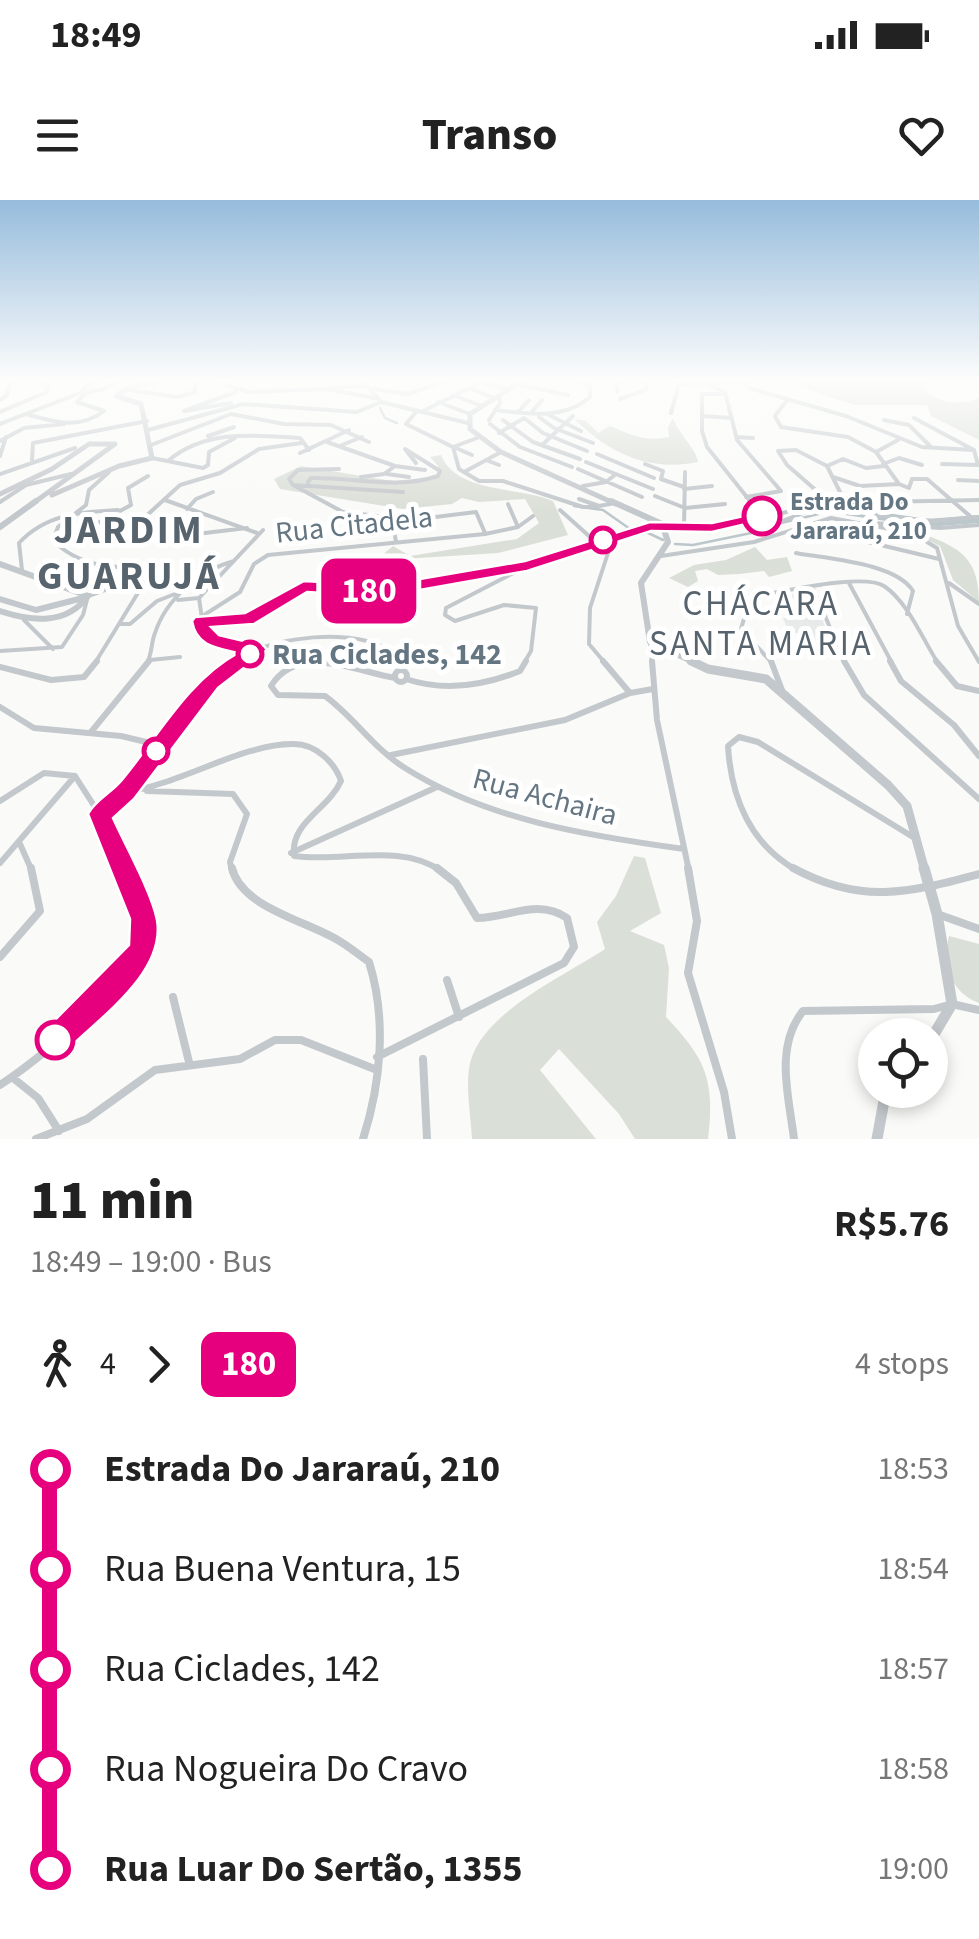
<!DOCTYPE html>
<meta charset="utf-8">
<style>
:root{--surface:#fff;--page:#f2f2f2;--text:#222;--muted:#767676}
body{margin:0;font-family:"Source Sans 3",sans-serif;background:var(--page);color:var(--text);height:100vh;display:flex;flex-direction:column;font-size:38px;white-space:nowrap}
*{box-sizing:border-box;margin:0}
p{font-size:32px;color:var(--muted)}
.icon{flex:none;width:55px;height:55px;fill:none;stroke:currentColor;stroke-width:2;stroke-linecap:round;stroke-linejoin:round}
.map{position:relative;height:939px;overflow:hidden}
.drawer{display:flex;flex-direction:column;background:var(--surface);flex:1}
.drawer>*{flex:none}
.badge{padding:0 20px;border-radius:15px;font-size:35px;line-height:65px}
.tools{position:absolute;left:858px;top:818px;display:grid;gap:20px}
.tools a{display:grid;place-items:center;width:90px;height:90px;border-radius:50%;background:var(--surface);box-shadow:0 5px 15px #0003;font-size:50px}
.map>.badge{position:absolute;translate:-50% -50%;box-shadow:0 0 0 5px #fff}
.legs{display:flex;align-items:center;gap:15px;height:110px;padding:0 30px;font-size:32px}
.legs p{margin-inline-start:auto}
.headline{display:flex;align-items:center;justify-content:space-between;height:170px;padding:0 30px}
h1{font-size:55px;font-weight:800;line-height:75px}
ul{padding:0 30px;list-style:none}
li{display:flex;align-items:center;gap:35px;height:100px;font-size:38px}
li i{display:grid;place-items:center;width:15px;height:100%;margin:0 12px;background:currentColor}
li i::after{content:'';width:25px;height:25px;margin:-12px;border:8px solid;border-radius:50%;background:var(--surface)}
li p{margin-inline-start:auto}
li:first-child i{background:linear-gradient(#0000 50%,currentColor 0)}
li:last-child i{background:linear-gradient(currentColor 50%,#0000 0)}
.status{display:flex;justify-content:space-between;align-items:center;height:70px;padding:0 50px;background:var(--surface);direction:ltr}
.status svg{height:28px;fill:currentColor}
header{display:flex;justify-content:space-between;align-items:center;height:130px;padding:0 30px;background:var(--surface);font-size:45px;font-weight:800}
.map>svg:first-child{display:block}
.built{fill:#e8e9e9}
.green{fill:#dadfd7}
.lines{fill:none;stroke-linecap:round;stroke-linejoin:round}
.stream{stroke:#bbc7cb;stroke-width:2.5}
.river{stroke:#bbc7cb;stroke-width:8}
.minor-far2{stroke:#c3c8cc;stroke-width:4}
.minor-far1{stroke:#c3c8cc;stroke-width:6}
.minor{stroke:#c3c8cc;stroke-width:8}
.tertiary-far3{stroke:#c3c8cc;stroke-width:5}
.tertiary-far2{stroke:#c3c8cc;stroke-width:6}
.tertiary-far1{stroke:#c3c8cc;stroke-width:9}
.tertiary{stroke:#c3c8cc;stroke-width:11}
.line-1{fill:#e6007e;stroke:#fff;stroke-width:2.5}
.stop-1-dot{fill:#fff;stroke:#e6007e;stroke-width:5}
.labels{text-anchor:middle;dominant-baseline:central;stroke-width:10;stroke-linejoin:round;paint-order:stroke}
.far-stop-label{font-size:25px;font-weight:bold;fill:#657683;stroke:#fff;text-anchor:start}
.street-label{font-size:30px;fill:#657683;stroke:#fff}
.stop-label{font-size:30px;font-weight:bold;fill:#657683;stroke:#fff;text-anchor:start}
.quarter-label{font-size:35px;letter-spacing:2.5px;fill:#57646e;stroke:#fff}
.district-label{font-size:40px;font-weight:bold;letter-spacing:2.5px;fill:#57646e;stroke:#fff}
</style>
<div class="status"><b>18:49</b><svg viewBox="0 0 49 12"><path d="M0 12V9h3v3zM5 12V6h3v6zM10 12V3h3v9zM15 12V0h3v12zM26 1h20v11H26zM47 4h2v5h-2z"/></svg></div>
<header><svg class="icon" aria-label="menu" viewBox="0 0 24 24"><path d="M4 6h16M4 12h16M4 18h16"/></svg>Transo<svg class="icon" aria-label="heart" viewBox="0 0 24 24"><path d="M12 20l-8-8c-3-5 5-10 8-4 3-6 11-1 8 4z"/></svg></header>
<div class="map">
<svg width="979" height="939" viewBox="0 0 979 939">
<rect width="100%" height="100%" fill="#fafaf8"/>
<!-- built -->
<path class="built" d="M804 393 814 397 833 448H809L804 433H789L783 418 794 416 781 396Z"/>
<!-- green -->
<path class="green" d="M815 179H933L921 188C940 204 958 206 979 198V240L931 216 927 205H854L797 186 802 181Z
M673 218C679 235 696 248 698 262 647 272 610 253 574 219L586 221 598 233 610 226C631 235 646 242 669 237L668 227Z
M441 255C457 294 518 286 553 301L568 335 498 353 355 362 381 356 393 346 410 356 517 339 539 323 525 299 479 302 462 298 452 304 403 309 280 289 274 279 301 266 404 283 438 276V266L430 257Z
M913 330C955 346 979 353 979 402L953 380 940 346 909 331Z
M755 347 767 360 787 357 792 371 769 377 764 371 739 374 718 375 707 369 695 371 698 381 688 387 669 378 694 365 726 360Z
M634 656 645 658 661 713 630 731 664 745 669 768 666 817C706 859 715 880 708 939H635L619 914 559 849 540 870 596 939H472C471 917 466 891 469 869 476 815 563 777 605 749L597 722 616 696Z
M949 736 979 744V803C951 793 942 765 949 736Z"/>
<g class="lines">
<!-- stream -->
<path class="stream" d="M380 208 385 218 397 223
M574 306 603 310 630 329
M781 323 831 311
M644 331 663 340
M675 344 693 345 761 331"/>
<!-- river -->
<path class="river" d="M839 310 927 323 979 319"/>
<!-- minor-far2 -->
<path class="minor-far2" d="M124 179 145 182
M224 179 223 184 249 192 327 189 375 198
M274 179H296
M361 179 381 202 468 223
M573 179 589 185
M741 179 749 188 846 216 922 247 974 250
M0 181 14 179
M701 181 725 192 737 240 781 291 746 297
M517 184 568 195
M329 187 366 186
M368 188 408 194 451 179
M470 188 494 198
M124 189 177 197 195 192V179
M617 192 618 179
M83 193 104 189 121 179
M726 194H702V231L707 247 762 316
M453 195 482 206
M620 199 647 189 644 179
M788 199 775 216 781 227 848 237 876 252
M0 200 7 195 10 180
M438 202 470 214
M231 203 184 211 236 192
M495 210C527 214 564 220 590 197L591 179
M417 211 406 224 453 247 459 269 479 281H503L583 307 599 306
M0 212 47 192 48 187 36 179
M421 212 482 182 508 190
M518 212 529 200
M531 213 542 200
M671 213 679 184 743 182
M26 214C54 222 79 230 104 211L77 202 86 193
M549 215 581 231
M702 216 732 218
M539 217 554 228 593 243
M914 218 974 250 978 265
M489 220 500 203 499 196
M503 220 533 242 580 259
M884 220 909 225 931 247
M0 224 80 193 94 179
M490 224 520 247 572 267
M148 230 243 204 357 212 381 202
M499 233 524 218 543 233 587 251
M208 236 234 227
M736 237 753 238
M898 240 876 252 899 284 909 288 912 279H927L971 317
M0 241 24 228 64 224
M327 242 395 266 425 270
M151 245 231 214 284 224 331 225 369 242
M342 245 362 237
M542 245 573 216
M453 247 477 238
M456 248 472 255
M300 253 349 230
M597 254 654 278
M0 256 6 237
M152 258 203 268 208 265 209 252 235 238
M32 260 33 243 147 221
M169 260C207 229 254 235 300 238L309 250
M486 260 499 265
M586 262 653 289
M645 264 663 271 661 279 684 287
M883 264 899 258 922 265
M942 264 979 265
M578 269 642 297
M464 272 501 252
M0 274 75 248
M387 274 409 277
M148 276 128 288 131 305 96 324 93 331 129 343 176 333
M361 277 384 274 395 266
M833 277 860 286 899 284
M958 280 979 281
M308 282 311 278C354 277 396 290 438 276L440 271 405 249 416 263
M293 285 289 279 298 270 339 269
M583 286 606 282 616 274
M684 289 712 286
M403 292 293 285 343 312 412 320
M818 292 787 265 778 251 796 250 827 266
M655 296 685 308 725 304
M843 298 827 266 843 259 866 268 884 266
M579 299 599 306 615 303
M165 300 257 333
M0 302 26 285 71 274
M508 304 518 327
M187 309 196 299 213 292
M560 310 608 353 590 408 589 444 605 463
M411 320 476 312 485 333
M874 323 940 328 979 325
M801 326 939 359
M684 327 685 272
M247 328 188 335 145 317 180 285 220 273 259 249 301 243
M761 329 806 312 841 307 871 315 933 321 979 317
M396 342 393 324 400 321
M796 353C828 359 896 363 913 391L907 414
M661 356 754 342 831 318 912 333 937 348 958 426 979 462
M22 370 19 343C46 314 80 312 118 310
M849 383 892 463
M949 383 979 404
M814 390 845 463
M199 398 263 330
M199 398 203 426 212 439 255 450
M178 400 199 398
M201 417 240 392 254 364 268 355 485 334 518 327 533 316
M24 420 53 449
M201 421 248 419 304 387 389 390 519 367
M119 424H130L157 401 180 392
M650 442 652 463
M0 451 62 447 83 415 88 396 142 377
M150 460 180 457
M95 463 152 370 149 366C116 370 77 366 53 340L58 327 86 305 89 290 109 272
M147 463C152 454 151 443 155 433 166 399 200 370 234 361
M236 463C245 458 255 451 264 447 297 435 381 427 399 463
M303 463H324
M524 463 531 451 536 408 504 405 455 421 445 415 446 408 527 366 650 327 728 325 827 303 979 300
M772 463 741 429 749 401 761 395C787 391 864 373 884 386 908 402 923 440 938 463"/>
<!-- minor-far1 -->
<path class="minor-far1" d="M398 461 401 470
M603 461 630 493
M652 461 657 520 689 671
M771 461 782 490
M844 461 864 495 979 599
M890 461 901 481 954 525 979 556
M936 461 957 486 979 491
M0 467 51 480 84 477 97 461
M395 476a6 6 0 1 1 12 0a6 6 0 1 1-12 0Z
M395 478C355 471 298 443 271 486L278 495 325 496C354 517 373 548 405 568 487 620 589 636 684 649
M406 479C445 492 483 486 520 471L526 461
M0 507 34 528 121 536 159 545
M91 532 149 461
M391 555 565 520 630 493 653 489
M147 591 233 594 247 614 230 662 232 671
M126 592C181 584 244 543 294 544 316 544 335 563 341 581 328 610 290 622 294 656 340 663 401 642 441 671
M0 601 44 573 75 576 100 615 123 671
M101 614C143 571 192 489 240 461
M20 644 32 671
M291 653 437 587
M0 663 75 576
M798 671C750 645 731 597 728 546L739 537 758 542 913 637"/>
<!-- minor -->
<path class="minor" d="M232 668C241 707 306 721 336 739 347 745 358 754 369 762 387 819 381 883 363 939
M688 668 697 721 688 773 724 892 732 939
M793 668C861 705 908 693 979 674
M940 715 979 729
M0 757 40 711 31 668
M447 780 459 817
M173 797 189 862
M377 857 564 763 574 747 567 718C537 698 509 718 477 718L456 683 437 668
M423 859 427 939
M13 878 38 898 59 931
M0 885C37 861 140 779 143 735 145 712 131 689 122 668
M36 939 87 919 155 870 240 859 275 840H301L377 870
M794 939C789 897 774 847 803 811L934 809 952 804 979 810"/>
<!-- tertiary-far3 -->
<path class="tertiary-far3" d="M525 179 470 214V229L501 252 616 304
M0 294 52 269 89 244H115L32 304
M52 295 119 266 152 258 141 204 116 196 130 187 167 179"/>
<!-- tertiary-far2 -->
<path class="tertiary-far2" d="M611 301 662 324 668 342 641 383 650 442 696 463
M0 327 36 301
M0 364 88 396
M0 399 36 410 87 397
M0 411C31 421 66 426 88 396"/>
<!-- tertiary-far1 -->
<path class="tertiary-far1" d="M691 461 708 469 766 479 888 585 907 606 925 671"/>
<!-- tertiary -->
<path class="tertiary" d="M924 668 937 714 952 804 930 841
M877 939 886 890"/>
</g>
<!-- sky -->
<linearGradient id="sky" x2="0" y2="1"><stop stop-color="#96bcdc"/><stop offset="0.58" stop-color="#fdfdfc"/><stop offset="1" stop-color="#fdfdfc" stop-opacity="0"/></linearGradient>
<rect width="979" height="311" fill="url(#sky)"/>
<!-- line-1 -->
<path class="line-1" d="M762 312 767 313V319L712 332 651 331 527 371 414 391 375 396 307 392 254 424 211 427 219 435 264 446 267 450 218 488 134 599 113 618C125 645 152 693 157 720 166 773 99 818 66 851L55 855 45 851 40 840 45 830 129 745 130 719 88 614C95 600 111 593 121 581 157 538 188 480 238 453 216 448 196 446 192 421L195 417 245 413 304 381 375 385 414 380 525 361 650 322 712 323Z"/>
<!-- markers -->
<g class="stop-1-dot">
<circle cx="762" cy="316" r="18"/>
<circle cx="603" cy="340" r="12"/>
<circle cx="250" cy="454" r="12"/>
<circle cx="156" cy="551" r="12"/>
<circle cx="55" cy="840" r="18"/>
</g>
<g class="labels">
<!-- far-stop labels -->
<g class="far-stop-label">
<text x="790" y="302">Estrada Do<tspan x="790" dy="29">Jararaú, 210</tspan></text>
</g>
<!-- street labels -->
<g class="street-label">
<text transform="translate(354 325) rotate(-6)">Rua Citadela</text>
<text transform="translate(545 597) rotate(15)">Rua Achaira</text>
</g>
<!-- stop labels -->
<g class="stop-label">
<text x="272" y="454">Rua Ciclades, 142</text>
</g>
<!-- quarter labels -->
<g class="quarter-label">
<text x="761" y="404">CHÁCARA<tspan x="761" dy="40">SANTA MARIA</tspan></text>
</g>
<!-- district labels -->
<g class="district-label">
<text x="129" y="330">JARDIM<tspan x="129" dy="46">GUARUJÁ</tspan></text>
</g>
</g>
</svg>
<div class="tools">
<a><svg class="icon" aria-label="locate" viewBox="0 0 24 24"><circle cx="12" cy="12" r="6"/><path d="M12 2v4M12 18v4M2 12h4M18 12h4"/></svg></a>
</div>
<b class="badge" style="left:369px;top:391px;background:#e6007e;color:#fff">180</b>
</div>
<section class="drawer">
<div class="headline"><div><h1>11 min</h1><p>18:49 – 19:00 · Bus</p></div><b>R$5.76</b></div>
<div class="legs"><svg class="icon" aria-label="walk" viewBox="0 0 24 24"><circle cx="13" cy="4" r="2"/><path d="M13 8l-2 6 4 7M11 14l-3 7M7 12l3-4h3l4 4"/></svg>4<svg class="icon" aria-label="forward" viewBox="0 0 24 24"><path d="M9 5l7 7-7 7"/></svg><b class="badge" style="background:#e6007e;color:#fff">180</b><p>4 stops</p></div>
<ul>
<li><i style="color:#e6007e"></i><b>Estrada Do Jararaú, 210</b><p>18:53</p></li>
<li><i style="color:#e6007e"></i><span>Rua Buena Ventura, 15</span><p>18:54</p></li>
<li><i style="color:#e6007e"></i><span>Rua Ciclades, 142</span><p>18:57</p></li>
<li><i style="color:#e6007e"></i><span>Rua Nogueira Do Cravo</span><p>18:58</p></li>
<li><i style="color:#e6007e"></i><b>Rua Luar Do Sertão, 1355</b><p>19:00</p></li>
</ul>
</section>
